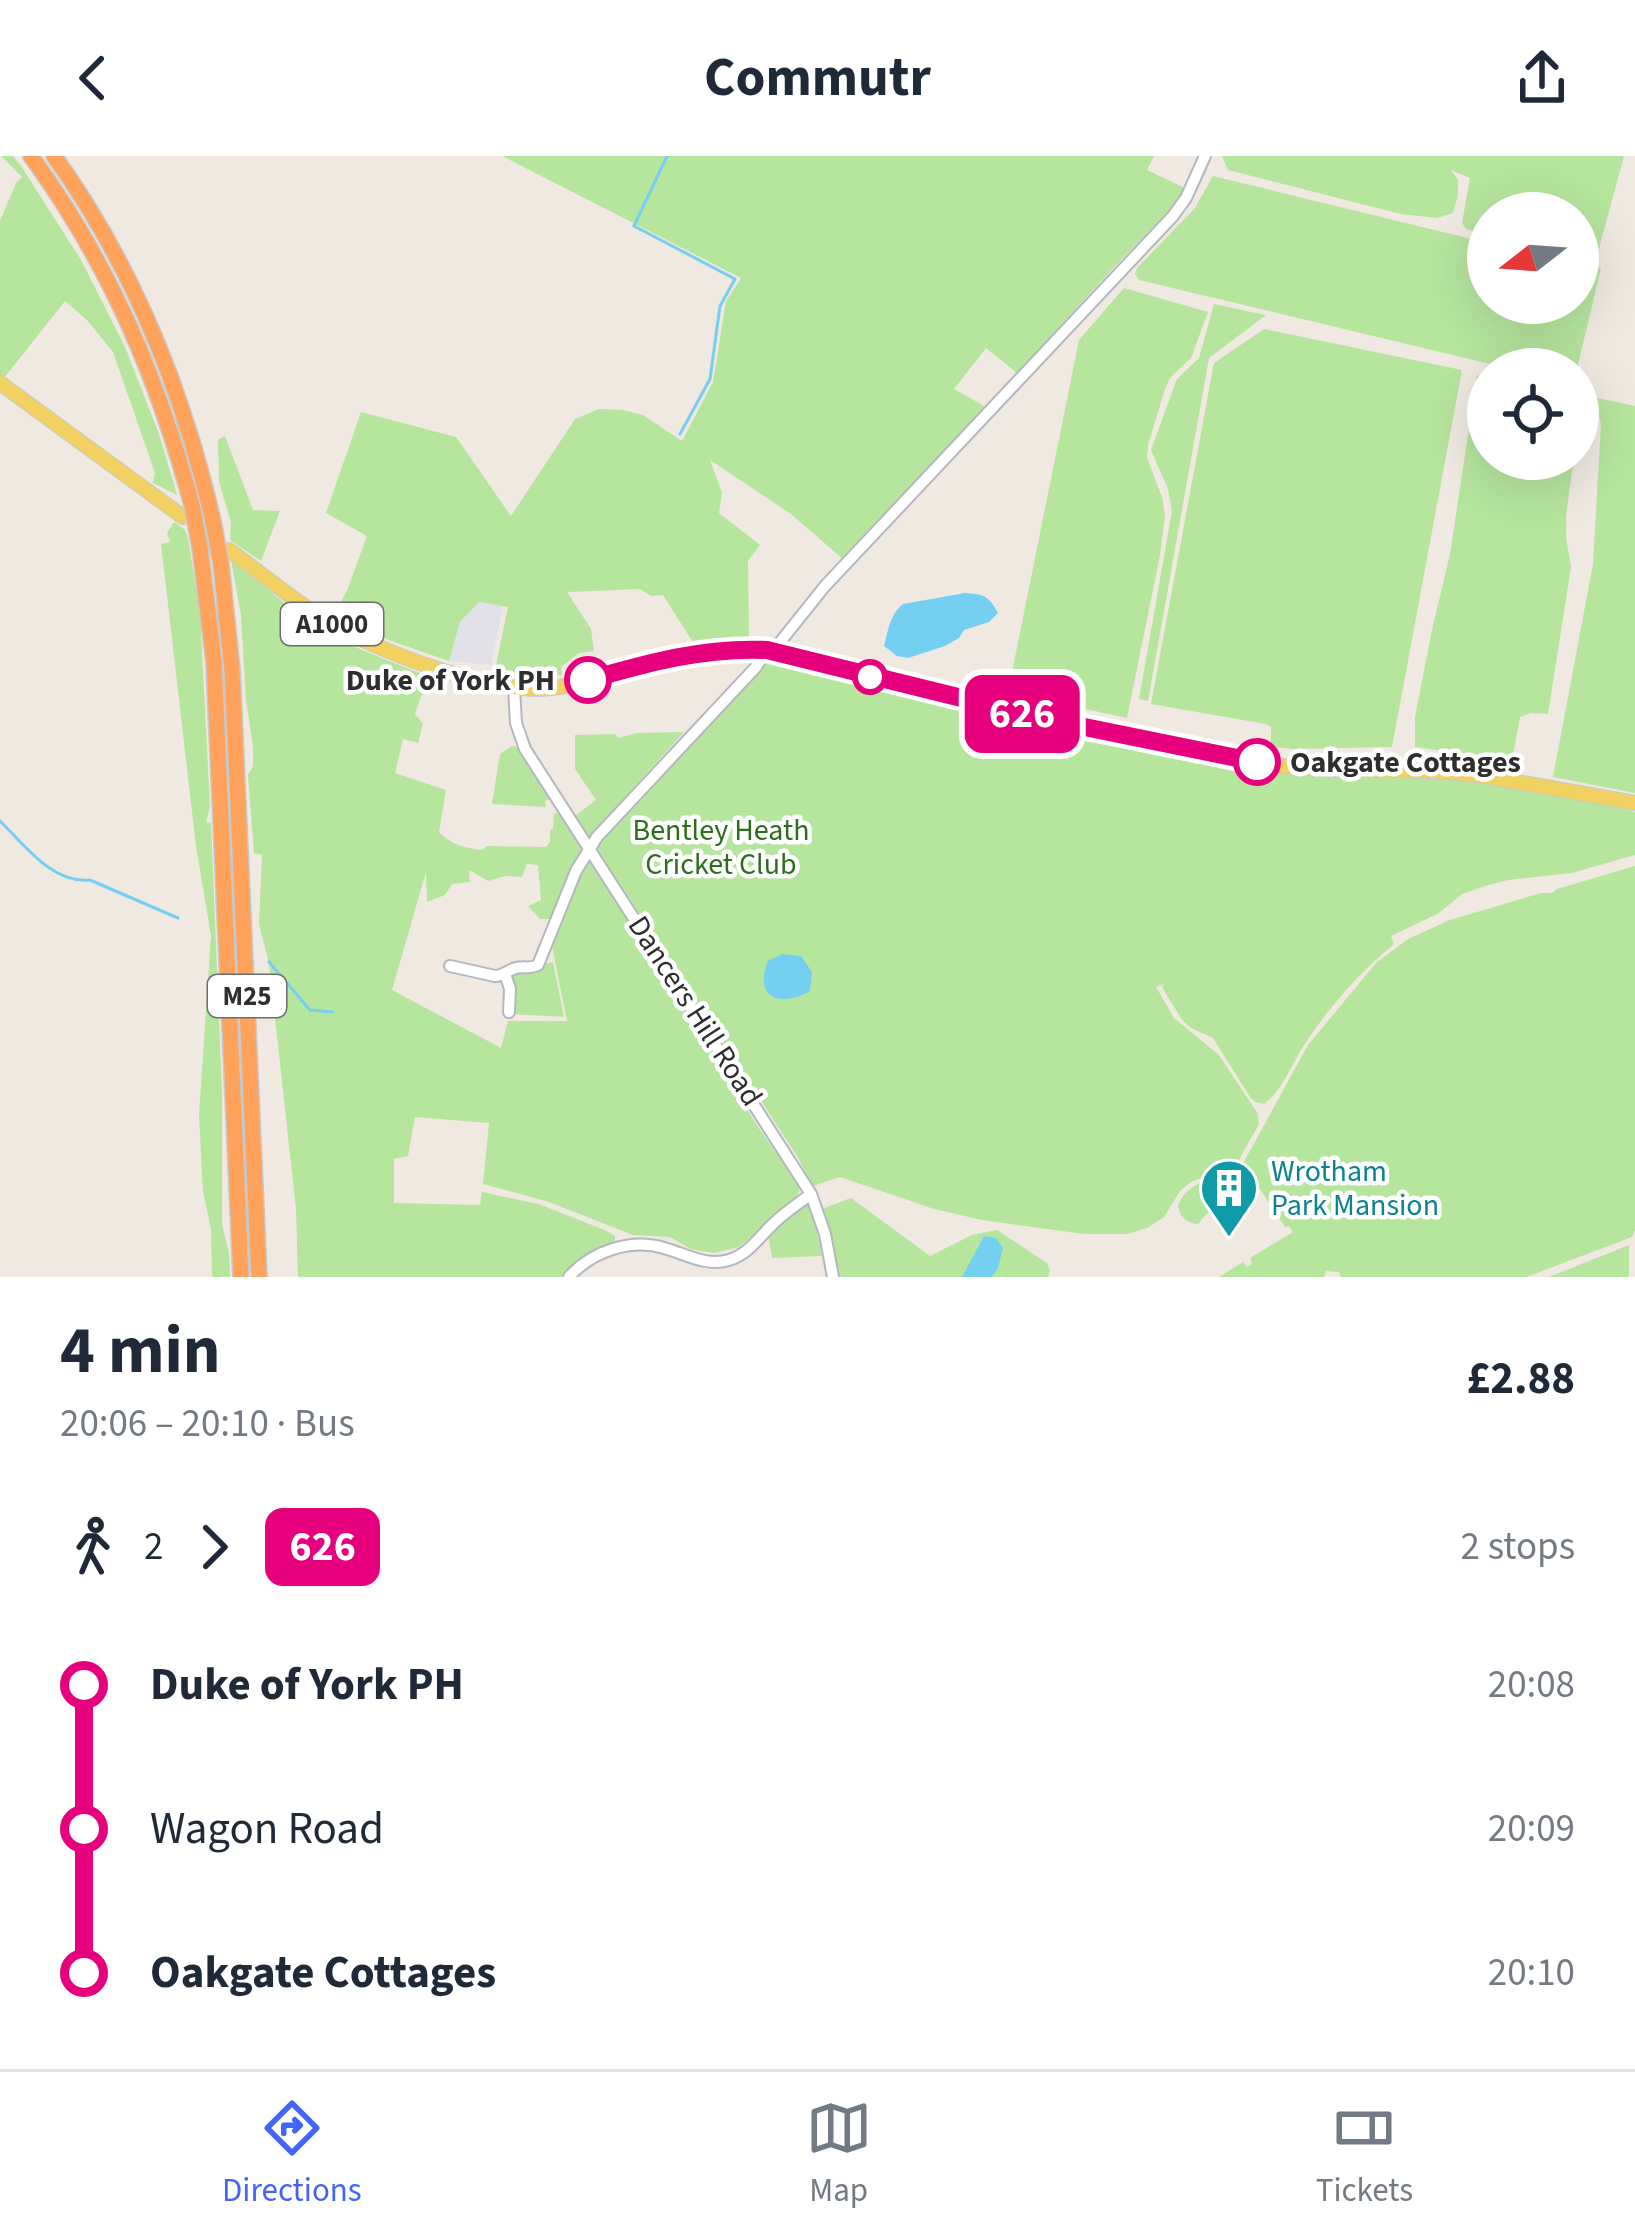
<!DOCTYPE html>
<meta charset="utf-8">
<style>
:root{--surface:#fff;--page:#f6f6f7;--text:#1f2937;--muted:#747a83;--line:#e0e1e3;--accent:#4264fb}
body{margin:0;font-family:"Source Sans 3",sans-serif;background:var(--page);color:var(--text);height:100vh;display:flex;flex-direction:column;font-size:45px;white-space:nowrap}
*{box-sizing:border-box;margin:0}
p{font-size:39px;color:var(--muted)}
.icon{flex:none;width:66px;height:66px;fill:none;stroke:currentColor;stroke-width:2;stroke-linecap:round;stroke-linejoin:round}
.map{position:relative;height:1121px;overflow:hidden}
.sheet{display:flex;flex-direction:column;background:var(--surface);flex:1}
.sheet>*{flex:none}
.badge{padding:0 24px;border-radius:18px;font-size:42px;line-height:78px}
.needle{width:78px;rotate:253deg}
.fabs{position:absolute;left:1467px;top:36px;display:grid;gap:24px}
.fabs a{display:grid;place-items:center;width:132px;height:132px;border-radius:50%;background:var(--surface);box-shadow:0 12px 48px #0002;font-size:60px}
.map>.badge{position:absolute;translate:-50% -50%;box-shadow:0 0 0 6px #fff}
.legs{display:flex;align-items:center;gap:18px;height:132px;padding:0 60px;font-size:39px}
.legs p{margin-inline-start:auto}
.summary{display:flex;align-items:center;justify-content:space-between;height:204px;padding:0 60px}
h1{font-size:66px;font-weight:700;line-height:90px}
ul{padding:0 60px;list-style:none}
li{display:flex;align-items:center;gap:42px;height:144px;font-size:45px}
li i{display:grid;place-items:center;width:18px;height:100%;margin:0 15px;background:currentColor}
li i::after{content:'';width:30px;height:30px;margin:-15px;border:9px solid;border-radius:50%;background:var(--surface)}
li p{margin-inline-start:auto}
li:first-child i{background:linear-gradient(#0000 50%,currentColor 0)}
li:last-child i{background:linear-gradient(currentColor 50%,#0000 0)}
header{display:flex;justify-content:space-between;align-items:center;height:156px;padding:0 60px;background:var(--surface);font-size:54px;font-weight:700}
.tab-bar{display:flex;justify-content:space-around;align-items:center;height:168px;border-top:3px solid var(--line);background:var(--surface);font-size:33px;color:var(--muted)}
.tab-bar a{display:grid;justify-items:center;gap:6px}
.tab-bar .current{color:var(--accent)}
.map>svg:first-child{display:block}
.industrial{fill:#e3e1e8}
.green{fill:#b6e59e}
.water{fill:#75cff0}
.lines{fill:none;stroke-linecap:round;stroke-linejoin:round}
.stream{stroke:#75cff0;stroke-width:3}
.minor-casing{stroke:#b4b7c1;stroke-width:14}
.major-casing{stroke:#c9c9c9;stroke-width:16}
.highway-casing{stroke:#c9c9c9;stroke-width:18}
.minor{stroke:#fff;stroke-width:10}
.major{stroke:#f2d163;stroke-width:14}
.highway{stroke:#ffa35c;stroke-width:15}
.highway-bridge-casing{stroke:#c9c9c9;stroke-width:18;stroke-linecap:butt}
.highway-bridge{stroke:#ffa35c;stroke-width:15}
.line-1-casing{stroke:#fff;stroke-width:27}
.line-1{stroke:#e6007e;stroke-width:18}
.stop-1-dot{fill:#fff;stroke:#e6007e;stroke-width:6}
.labels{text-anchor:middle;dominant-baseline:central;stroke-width:9;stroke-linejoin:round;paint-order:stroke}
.shield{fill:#fff;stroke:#6d6d6d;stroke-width:3}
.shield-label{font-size:27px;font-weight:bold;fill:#2e2e2e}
.stop-label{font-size:30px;font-weight:bold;fill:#2e2e2e;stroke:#fff;text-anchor:end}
.park-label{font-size:30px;fill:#2c6e1b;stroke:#fff}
.street-label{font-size:30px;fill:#2e2e2e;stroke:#fff}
.culture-label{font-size:30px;fill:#0d838f;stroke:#fff;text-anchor:start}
</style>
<header><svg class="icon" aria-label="back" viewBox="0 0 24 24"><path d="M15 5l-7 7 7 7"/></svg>Commutr<svg class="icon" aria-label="share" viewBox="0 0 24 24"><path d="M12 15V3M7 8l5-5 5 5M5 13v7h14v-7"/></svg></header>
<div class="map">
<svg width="1635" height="1121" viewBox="0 0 1635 1121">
<rect width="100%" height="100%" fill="#efe9e1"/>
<!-- industrial -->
<path class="industrial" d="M479 446 503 450 491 509 449 505 460 466Z"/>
<!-- green -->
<path class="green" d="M1 0H13L21 10 81 104 125 191 159 278 177 339 153 327 155 317 113 196 87 164 65 145 4 222 0 220V65L16 27 22 21Z
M502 0H1154L1147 14 1185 32 1178 46 1115 110 1017 217 986 192 954 233 986 251 921 324 843 403 791 358 710 304 722 337 719 357 760 389 748 405 749 484 694 488 663 439 651 440 640 433 567 436 591 473 594 495 579 497 561 511 562 519H494L508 451 479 446 460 466 449 505 383 482 335 458 348 432 367 380 326 357 361 256 456 281 511 360 575 263 599 253 623 254 643 259 682 285 713 226 726 145 741 122Z
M1222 0H1624L1598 96 1591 101 1578 99V57H1488V79L1466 73 1462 67 1470 22 1451 14 1458 24V39L1453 57 1437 62 1401 58 1228 14Z
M1213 20 1488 87V147H1578V107L1601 112 1577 213H1511L1139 124 1135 118 1137 112 1195 52Z
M1124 132 1208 156 1191 202 1170 222 1165 233 1148 289 1147 302 1162 341 1165 359 1160 399 1127 562 1008 536 1079 184Z
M1214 148 1266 159 1209 202 1148 545 1139 543 1172 355 1168 333 1151 294 1177 223 1199 202Z
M1264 173 1462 214 1392 591 1294 593 1271 591V571L1266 568 1151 548 1214 207Z
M1477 219 1488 221V303H1576L1572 316 1566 360V381L1571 411 1548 558 1531 557 1520 561 1512 605 1415 591V561L1432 474 1450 398Z
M1593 241 1635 250V637L1553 621 1593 408 1601 268Z
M225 280 253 354 280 355 261 405 230 384 231 366 219 326 218 284Z
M174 366 185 374 188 382 200 457 210 650 206 666 211 667 222 935V1068L229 1097 230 1121H212L211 1074 203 1035 199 959 211 780 196 690 161 388 170 386 167 377Z
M231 404C254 421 275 440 298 458 336 487 385 503 428 520L415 558 423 568 418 587 403 583 395 617 446 634 439 676C452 689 465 692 482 694L487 690 546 691 550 686V674L553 673 554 658 561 655 585 691 579 699 555 763H540L528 750 541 744 538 709 527 708 522 721 505 720 488 725 469 714 470 726 452 728 445 739 427 746 426 716 392 834 501 892 508 865H567L552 790 583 709 591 701 758 971 800 1031 797 1042 739 1091 714 1097 691 1093 670 1081 633 1079 549 1046 483 1028 489 967 415 961 408 1000 394 1003V1047L480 1049 482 1036 539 1048 607 1075 615 1080V1085C594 1094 576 1101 564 1121H298L296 1053 269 807 259 768 262 699 254 697 248 619 253 610V590L246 544 241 459Z
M769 505 813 519 1236 611 1316 620 1478 623 1551 635 1635 656V699L1572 717 1508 724 1485 730 1462 738 1439 757 1391 780 1394 788C1360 816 1331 849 1306 886 1293 905 1282 936 1264 948L1255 946 1250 941 1213 882 1191 872 1182 864 1162 831 1164 828 1156 831 1174 862 1219 899 1258 958 1259 968 1236 1009 1191 1026 1180 1035 1164 1061 1147 1072 1127 1078H1084L982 1064 934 1053 840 1021 813 1030 797 1000 596 691Z
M684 576 589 681 575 660 596 644 575 613V579L615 578 618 582 636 577Z
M512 590 519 591 551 642 545 645 546 651 492 648 500 598Z
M1635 710V1074L1632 1081 1526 1121H1341L1339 1116 1326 1115 1324 1121H1219L1243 1106 1247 1111 1252 1108 1250 1102 1293 1076 1289 1070 1285 1071 1260 1033 1239 1018 1240 1013 1308 889 1376 807 1408 783 1450 764 1541 737H1552L1557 733Z
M553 806 564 861 511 858V818L521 815 536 818 544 808Z
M1224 1018 1236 1027C1238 1045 1231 1043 1217 1050 1209 1054 1204 1061 1198 1068 1187 1067 1179 1061 1178 1050 1186 1029 1205 1024 1224 1018Z
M851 1042 930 1100 972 1079 997 1074 1047 1107 1050 1114 1048 1121H838L822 1053Z
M807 1047 813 1055 822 1100 772 1102 768 1078 800 1050Z
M1629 1089V1121H1549Z"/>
<!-- water -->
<path class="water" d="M965 437C984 438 989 440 998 457L989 466 964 474 959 482 945 490 908 502 897 500 884 490C888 475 890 458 903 448Z
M782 798 801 800 812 816 810 835C780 852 753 842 768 805Z
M984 1080 996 1082 1003 1092 998 1112 992 1121H962Z"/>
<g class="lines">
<!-- stream -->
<path class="stream" d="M667 0 634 70 735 123 720 150 710 223 680 278
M0 665C25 689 52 728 90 724L178 762
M269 806 310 854 333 856"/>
<defs>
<path id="minor" d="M773 495 825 430 1173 60 1186 42 1205 0
M514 532 516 567 525 593 811 1038 825 1078 833 1121
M450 810 495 820C503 820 505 816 513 813 522 809 529 814 538 809L576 715 597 681 756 511 767 494
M505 818 510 833 509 856
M569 1121C592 1095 631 1082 664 1092 686 1098 706 1111 729 1104 749 1098 759 1081 773 1068 784 1057 798 1048 811 1038"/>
<path id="major" d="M0 227 183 361
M229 394C261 417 292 443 325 464 376 495 501 543 560 531 590 526 619 514 649 507 688 496 727 492 767 494L1055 565 1240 604 1296 612 1433 615 1478 619 1635 647"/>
<path id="highway" d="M31 0C110 109 157 220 192 349
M54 0C133 110 183 234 213 365
M200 392 214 506 241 1121
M221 408 232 514 259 1121"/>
</defs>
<!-- minor casing -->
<use href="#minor" class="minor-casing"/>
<!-- major casing -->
<use href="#major" class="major-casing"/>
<!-- highway casing -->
<use href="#highway" class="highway-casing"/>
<!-- minor -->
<use href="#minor" class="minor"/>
<!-- major -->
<use href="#major" class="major"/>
<!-- highway -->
<use href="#highway" class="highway"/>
<defs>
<path id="highway-bridge" d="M192 349 200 392
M213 365 221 408"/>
</defs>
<!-- highway-bridge casing -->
<use href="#highway-bridge" class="highway-bridge-casing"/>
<!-- highway-bridge -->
<use href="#highway-bridge" class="highway-bridge"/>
</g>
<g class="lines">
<defs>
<path id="line-1" d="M588 524C647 507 704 491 767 494L1055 565 1257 606"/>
</defs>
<!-- line-1 casing -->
<use href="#line-1" class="line-1-casing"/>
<!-- line-1 -->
<use href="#line-1" class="line-1"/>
</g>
<!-- icons -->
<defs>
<symbol id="building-pin" viewBox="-11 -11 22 30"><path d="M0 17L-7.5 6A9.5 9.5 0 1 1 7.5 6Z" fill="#0f9aa8" stroke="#fff"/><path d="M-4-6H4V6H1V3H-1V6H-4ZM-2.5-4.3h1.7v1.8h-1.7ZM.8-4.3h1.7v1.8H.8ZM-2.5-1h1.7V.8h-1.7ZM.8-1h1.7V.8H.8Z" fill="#fff"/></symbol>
</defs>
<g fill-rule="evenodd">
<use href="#building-pin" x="1196" y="999" width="66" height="90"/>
</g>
<!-- markers -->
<g class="stop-1-dot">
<circle cx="870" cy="521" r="15"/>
<circle cx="588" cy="524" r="21"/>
<circle cx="1257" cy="606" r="21"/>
</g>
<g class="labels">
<!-- shield labels -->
<g class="shield">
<rect x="281" y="447" width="102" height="42" rx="9"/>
<rect x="208" y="819" width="78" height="42" rx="9"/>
</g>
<g class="shield-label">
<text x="332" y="468">A1000</text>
<text x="247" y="840">M25</text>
</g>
<!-- stop labels -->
<g class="stop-label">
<text x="555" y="524">Duke of York PH</text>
<text x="1290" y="606" text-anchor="start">Oakgate Cottages</text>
</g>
<!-- park labels -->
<g class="park-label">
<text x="721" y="674">Bentley Heath<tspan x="721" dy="34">Cricket Club</tspan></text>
</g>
<!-- street labels -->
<g class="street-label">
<text transform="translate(695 855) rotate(57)">Dancers Hill Road</text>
</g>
<!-- culture labels -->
<g class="culture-label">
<text x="1271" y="1015">Wrotham<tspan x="1271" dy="34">Park Mansion</tspan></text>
</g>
</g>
</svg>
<div class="fabs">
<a><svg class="needle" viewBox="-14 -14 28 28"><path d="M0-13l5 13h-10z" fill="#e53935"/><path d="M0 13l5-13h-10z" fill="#747a83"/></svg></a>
<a><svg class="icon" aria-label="locate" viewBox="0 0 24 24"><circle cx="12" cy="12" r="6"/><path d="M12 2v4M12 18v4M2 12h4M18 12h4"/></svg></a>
</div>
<b class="badge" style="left:1022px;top:558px;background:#e6007e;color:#fff">626</b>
</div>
<section class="sheet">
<div class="summary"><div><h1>4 min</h1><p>20:06 – 20:10 · Bus</p></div><b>£2.88</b></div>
<div class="legs"><svg class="icon" aria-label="walk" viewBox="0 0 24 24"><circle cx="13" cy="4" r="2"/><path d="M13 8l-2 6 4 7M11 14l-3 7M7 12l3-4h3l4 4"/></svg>2<svg class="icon" aria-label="forward" viewBox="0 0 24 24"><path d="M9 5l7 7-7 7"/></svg><b class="badge" style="background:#e6007e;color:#fff">626</b><p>2 stops</p></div>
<ul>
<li><i style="color:#e6007e"></i><b>Duke of York PH</b><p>20:08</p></li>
<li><i style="color:#e6007e"></i><span>Wagon Road</span><p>20:09</p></li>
<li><i style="color:#e6007e"></i><b>Oakgate Cottages</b><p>20:10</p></li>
</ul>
</section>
<nav class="tab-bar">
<a class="current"><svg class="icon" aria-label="directions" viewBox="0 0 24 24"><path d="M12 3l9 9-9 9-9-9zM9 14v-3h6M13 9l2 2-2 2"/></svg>Directions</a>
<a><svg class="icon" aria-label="map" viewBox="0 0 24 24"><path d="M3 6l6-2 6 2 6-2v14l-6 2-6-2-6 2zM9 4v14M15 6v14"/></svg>Map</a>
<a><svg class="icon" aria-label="tickets" viewBox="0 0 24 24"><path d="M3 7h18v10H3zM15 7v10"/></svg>Tickets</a>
</nav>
